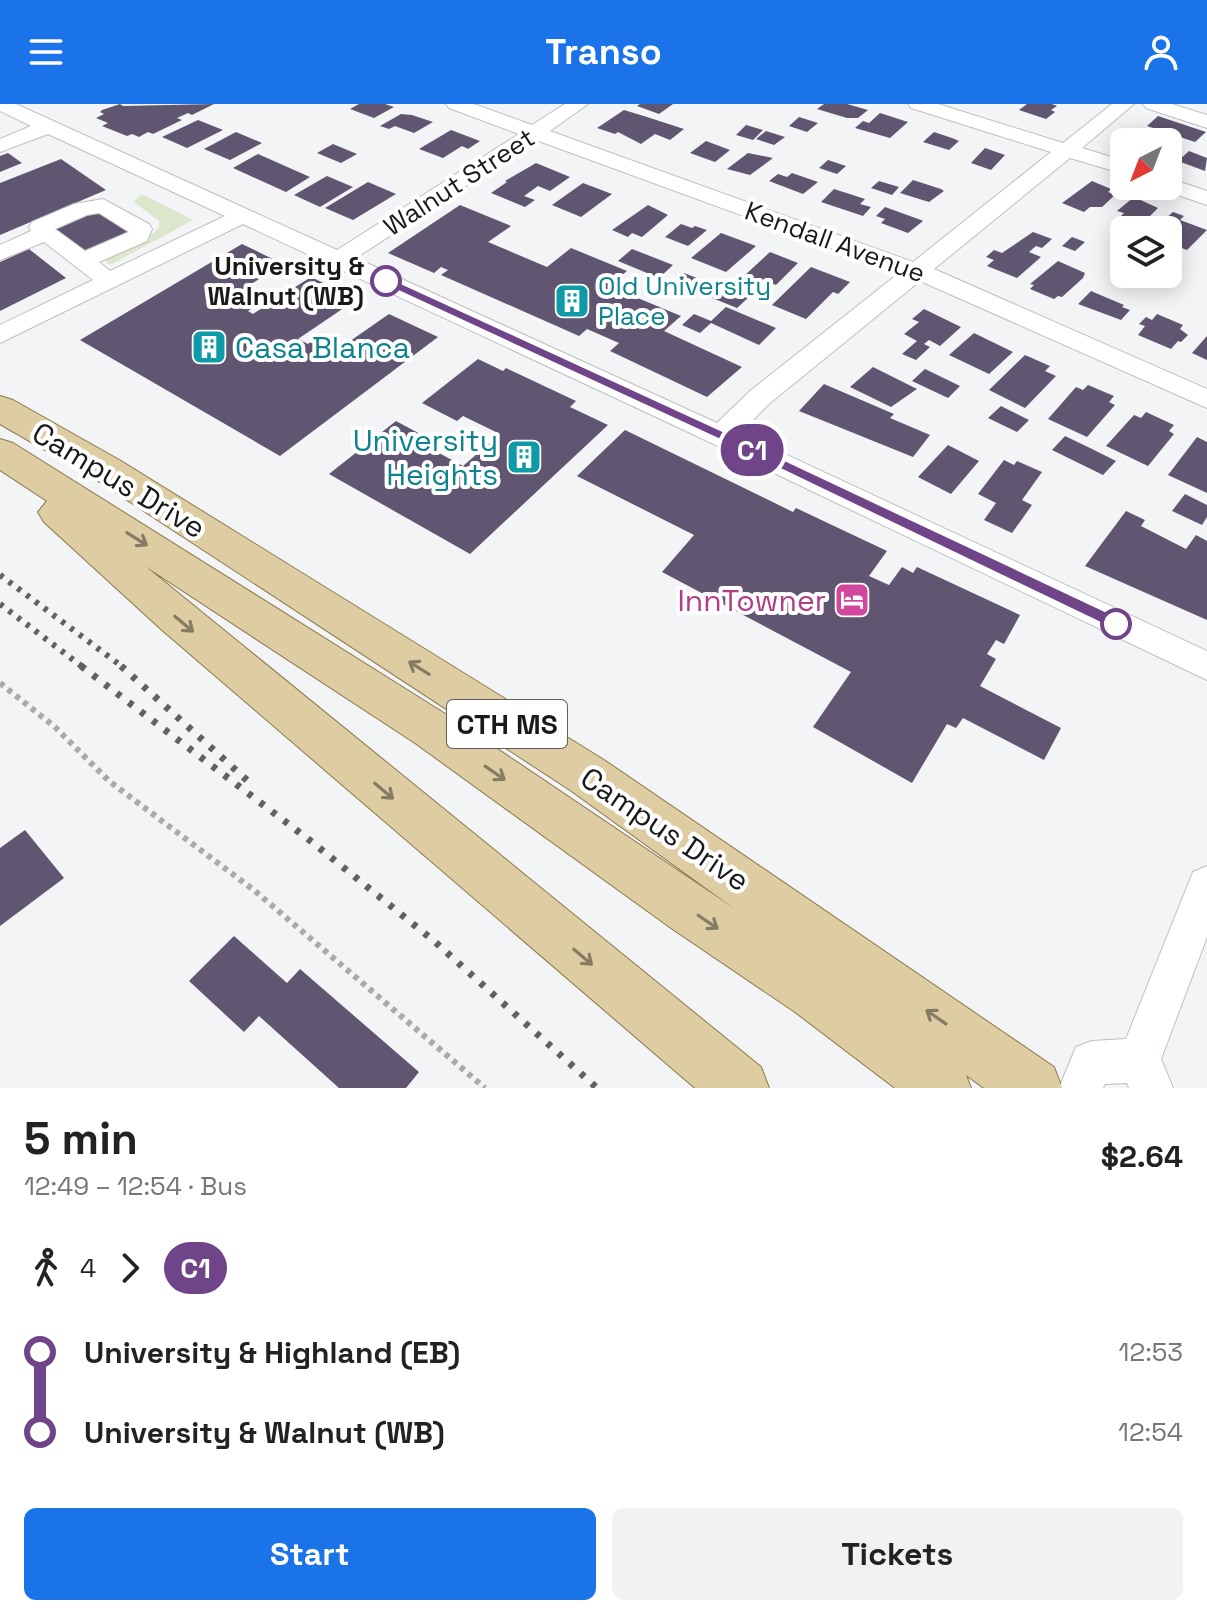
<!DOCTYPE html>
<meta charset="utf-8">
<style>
:root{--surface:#fff;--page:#f2f2f2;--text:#222;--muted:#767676;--accent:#1a73e8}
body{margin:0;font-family:"Space Grotesk",sans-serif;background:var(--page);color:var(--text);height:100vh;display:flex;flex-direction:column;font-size:30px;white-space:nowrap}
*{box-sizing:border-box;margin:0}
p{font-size:26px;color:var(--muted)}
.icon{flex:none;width:44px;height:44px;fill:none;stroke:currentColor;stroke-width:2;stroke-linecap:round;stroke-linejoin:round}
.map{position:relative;height:984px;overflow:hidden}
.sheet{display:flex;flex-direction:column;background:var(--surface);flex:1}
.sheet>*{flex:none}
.badge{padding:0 16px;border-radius:26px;font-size:28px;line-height:52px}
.needle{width:52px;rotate:222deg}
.buttons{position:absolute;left:1110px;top:24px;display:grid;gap:16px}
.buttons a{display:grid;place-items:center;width:72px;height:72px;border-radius:12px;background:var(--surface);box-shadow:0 4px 20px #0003;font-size:40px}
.map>.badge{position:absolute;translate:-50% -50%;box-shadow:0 0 0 4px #fff}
.legs{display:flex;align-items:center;gap:12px;height:88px;padding:0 24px;font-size:26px}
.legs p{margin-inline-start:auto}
.head{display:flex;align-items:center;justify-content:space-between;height:136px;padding:0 24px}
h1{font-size:44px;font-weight:600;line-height:60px}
.cta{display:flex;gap:16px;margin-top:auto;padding:16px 24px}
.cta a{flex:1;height:92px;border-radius:12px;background:var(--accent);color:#fff;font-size:32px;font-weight:600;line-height:92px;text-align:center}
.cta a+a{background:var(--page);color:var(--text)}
ul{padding:0 24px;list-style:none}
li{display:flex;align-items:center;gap:28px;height:80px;font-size:30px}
li i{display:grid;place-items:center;width:12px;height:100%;margin:0 10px;background:currentColor}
li i::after{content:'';width:20px;height:20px;margin:-10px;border:6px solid;border-radius:50%;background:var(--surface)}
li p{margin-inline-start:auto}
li:first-child i{background:linear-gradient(#0000 50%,currentColor 0)}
li:last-child i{background:linear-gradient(currentColor 50%,#0000 0)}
header{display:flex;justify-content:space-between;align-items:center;height:104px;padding:0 24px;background:var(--accent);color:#fff;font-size:36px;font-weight:600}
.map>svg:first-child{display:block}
.green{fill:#dde5cd}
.building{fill:#615671}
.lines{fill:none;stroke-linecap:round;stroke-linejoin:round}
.minor-casing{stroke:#bebfc1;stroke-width:2}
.major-casing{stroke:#8a784a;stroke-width:2}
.path{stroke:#a9aaab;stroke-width:6;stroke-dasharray:5 5;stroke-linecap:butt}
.minor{fill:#fff;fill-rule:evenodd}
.major{fill:#decda2;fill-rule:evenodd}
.rail-far1{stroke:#606162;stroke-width:6;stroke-dasharray:4 7;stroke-linecap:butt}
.rail{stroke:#606162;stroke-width:7;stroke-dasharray:5 10;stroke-linecap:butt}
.oneway{stroke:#857c64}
.line-1{fill:#704489;stroke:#fff;stroke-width:2}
.stop-1-dot{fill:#fff;stroke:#704489;stroke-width:4}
.labels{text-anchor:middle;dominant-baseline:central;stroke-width:8;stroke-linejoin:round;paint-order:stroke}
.far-street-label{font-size:26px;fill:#181919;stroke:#fff}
.far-stop-label{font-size:26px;font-weight:bold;fill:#181919;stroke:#fff;text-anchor:end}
.far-culture-label{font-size:26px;fill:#0d838f;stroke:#fff;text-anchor:start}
.shield{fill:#fff;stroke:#5d5e5e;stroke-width:2}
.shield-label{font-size:28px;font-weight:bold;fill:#181919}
.culture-label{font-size:30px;fill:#0d838f;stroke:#fff;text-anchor:start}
.street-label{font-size:30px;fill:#181919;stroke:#fff}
.hotel-label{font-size:30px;fill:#b23c85;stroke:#fff;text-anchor:end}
</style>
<header><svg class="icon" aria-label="menu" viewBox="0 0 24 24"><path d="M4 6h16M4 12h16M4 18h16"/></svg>Transo<svg class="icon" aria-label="person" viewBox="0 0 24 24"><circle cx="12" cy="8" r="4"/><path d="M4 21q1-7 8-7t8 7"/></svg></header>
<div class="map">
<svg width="1207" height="984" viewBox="0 0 1207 984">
<rect width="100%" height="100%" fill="#f3f4f6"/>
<!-- green -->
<path class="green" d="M141 90 193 116 110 161 104 156 106 152 152 130 159 124V117L134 98Z"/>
<!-- building -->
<path class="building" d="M120 0 123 2 214 0 192 11 188 9 177 14 182 16 153 30 148 28 139 33 132 30 127 32 102 22 108 19 96 14 104 10 100 8 102 6Z
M359 0H385L394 3 374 14 350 5Z
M640 0H673L659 10 637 2Z
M824 0H847L868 6 858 14H847L817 5Z
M1027 0H1052L1057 2 1051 6 1055 8 1046 15 1019 6Z
M624 6 647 13 684 25 670 36 655 30 641 40 618 28 615 30 597 24Z
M880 9 908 18 890 34 855 24 863 17 869 19Z
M401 10 412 11 433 18 414 29 395 22 389 25 380 22Z
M1158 12 1206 28 1195 38 1147 22Z
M799 13 818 19 807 28 789 22Z
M198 16 223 26 187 44 162 33Z
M746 21 763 26 753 36 736 31Z
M451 26 480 37 468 45 462 42 443 54 419 45Z
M766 27 785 33 774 41 756 35Z
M236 28 262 39 230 56 204 45Z
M934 28 952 34 959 37 949 46 923 38Z
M1149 30 1171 37V38H1128L1133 33 1140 36Z
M706 37 730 46 715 58 690 49Z
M333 40 357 50 341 59 317 49Z
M985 44 1005 51 991 66 971 59Z
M1189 47 1207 54 1205 67 1178 57Z
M8 49 22 59 0 68V52Z
M748 49 773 54 750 71 727 65Z
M258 50 310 73 286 88 233 64Z
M61 55 106 86 0 131V79Z
M828 56 846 62 837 70 819 64Z
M536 59 570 73 550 87 538 82 524 92 535 96 525 103 491 89 507 78 505 77Z
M792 69 818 78 803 90 769 77 778 70 787 73Z
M327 72 353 83 320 103 294 91Z
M913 76 941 85 944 87 929 98 900 89Z
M879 77 899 83 892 91 871 84Z
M1092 77 1111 85 1108 88 1115 91 1102 103H1090L1084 108 1062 99Z
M368 78 396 90 353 116 325 104Z
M583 79 612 90 581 113 552 101Z
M834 85 865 95 860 100 871 103 863 112 821 98Z
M1134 93 1158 104 1141 121 1120 113 1124 109 1117 107Z
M460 101 511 122 488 138 547 163 571 144 627 167 609 182 681 212 664 227 742 263 707 293 610 247 619 239 587 225 579 232 441 171 448 166 441 163 434 169 388 149Z
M648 101 668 111 642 133 632 129 628 133 612 126Z
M885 103 921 116 923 117 908 129 881 119 885 115 876 112Z
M97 106 132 131 89 151 54 125Z
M1173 108 1184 112 1180 116 1207 126 1187 146 1168 139V125L1174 119 1164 116Z
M681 120 692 124 695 122 707 126 688 142 665 133Z
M1033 128 1052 135 1042 144 1036 142 1029 148 1041 153 1017 174 987 162 994 156 986 153 994 146 1002 149Z
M721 129 756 142 726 168 691 154Z
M1072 133 1085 138 1075 147 1062 142Z
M242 140 283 160 224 197 230 200 250 188 260 193 256 195 261 198 248 207 253 210 311 173 357 195 298 235 308 240 320 231 327 235 335 230 341 233 321 247 330 251 389 210 438 233 280 352 80 236Z
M29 145 66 174 0 207V158Z
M632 145 673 161 659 174 618 157Z
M770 148 798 159 776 181 764 176 760 180 743 173Z
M1058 157 1085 169 1083 174 1062 193 1058 192 1054 195 1030 185 1034 181 1030 180Z
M811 163 850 178 838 190 833 188 806 215 772 201Z
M684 169 748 194 737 204 673 178Z
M1091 187 1124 201 1122 203 1130 206 1121 216 1078 200Z
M726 203 776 224 759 241 711 219 700 229 682 221 694 210 711 217Z
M924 205 961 223 940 242 929 236 924 240 930 243 916 256 902 250 917 237 904 230 919 218 912 215Z
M1157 210 1183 221 1180 225 1188 231 1181 238 1178 237 1171 245 1138 231 1145 222 1139 220 1146 213 1152 216Z
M974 229 1013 248 989 270 949 251Z
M1207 232V256L1192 249Z
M1025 251 1050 262 1045 267 1056 272 1025 304 989 286Z
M478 255 503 267 506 264 576 297 570 303 608 321 470 450 329 370 396 317 435 338 428 343 463 362 500 330 463 312 457 317 422 299Z
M873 263 917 285 891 303 850 283Z
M925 265 960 282 948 294 912 277Z
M824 280 894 310 890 314 930 331 913 353 799 307Z
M1088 281 1114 292 1109 298 1115 301 1087 333 1048 315 1076 283 1083 286Z
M1001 302 1029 316 1017 328 988 314Z
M1146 308 1174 321 1169 327 1174 330 1148 362 1106 342 1134 311 1141 314Z
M625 326 793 408 796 404 887 447 869 472 889 481 902 463 913 469 917 463 1020 511 1004 540 996 536 987 550 996 555 980 582 1061 624 1044 656 963 614 956 624 947 620 912 679 813 623 851 568 662 468 694 431 577 372Z
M1065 332 1090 344 1116 357 1103 371 1052 346Z
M1197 333 1207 338V389L1168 371Z
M948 341 979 357 951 390 918 373Z
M1004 356 1014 361 1017 357 1042 368 1022 396 1032 401 1012 429 984 416 996 399 978 390Z
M1185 390 1207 401V413L1202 421 1172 407Z
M1126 407 1145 416 1141 422 1186 445 1196 431 1207 437V516L1085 462Z
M25 726 64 774 0 822V744Z
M234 832 287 879 300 865 419 968 406 984H339L259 912 244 928 189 877Z"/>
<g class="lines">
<defs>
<path id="minor" d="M0 0H16L337 146 519 30 449 4 446 0H474L532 21 565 0H588L550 27 913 158 1051 48 911 4 908 0H938L1063 39 1112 0H1134L1082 44 1124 57V70L1070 54 934 165 1207 285V304L920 177 770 299 740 329 1207 547V576L684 326 243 120 0 239V221L93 176 44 138 0 156V141L31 127 29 123 32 118 74 100 103 95 149 120 152 125 147 137 99 158 110 167 225 112 48 30 0 48V35L31 22 0 7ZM536 36 899 169 750 287 717 319 356 154ZM99 109 129 128 85 147 55 125 87 111Z
M1143 0H1172L1207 11V24L1146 4Z
M1168 74 1207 87V101L1160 85 1159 82H1168Z
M1207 762V833L1161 955 1173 984H1129L1127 979 1105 980 1103 984H1059L1076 943 1092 937 1126 935 1193 768Z"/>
<path id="major" d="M0 292 13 296 121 357 604 656 1054 963 1062 984H984L966 971 971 984H895L795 908 671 824 415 639 145 462 761 963 769 984H695L162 526 44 418 38 408 47 397 0 366V335L13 339 447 611 735 805 570 686 95 375 0 320Z"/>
</defs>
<!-- minor casing -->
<use href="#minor" class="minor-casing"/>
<!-- major casing -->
<use href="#major" class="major-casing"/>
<!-- path -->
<path class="path" d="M0 579 55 623 109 677 255 787 485 984"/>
<!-- minor -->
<use href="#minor" class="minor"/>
<!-- major -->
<use href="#major" class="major"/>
<!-- rail-far1 -->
<path class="rail-far1" d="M0 471 124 564
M0 500 84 564"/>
<!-- rail -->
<path class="rail" d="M81 562 312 738 434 837 597 984
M121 562 249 678"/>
</g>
<!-- one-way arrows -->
<defs><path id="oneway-shaft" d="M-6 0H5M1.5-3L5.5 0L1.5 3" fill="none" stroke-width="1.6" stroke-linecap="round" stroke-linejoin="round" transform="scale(2)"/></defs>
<g class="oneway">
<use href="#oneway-shaft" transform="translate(137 435) rotate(32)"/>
<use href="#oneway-shaft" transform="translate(184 520) rotate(40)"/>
<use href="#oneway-shaft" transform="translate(419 564) rotate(-148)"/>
<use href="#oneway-shaft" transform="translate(495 669) rotate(35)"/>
<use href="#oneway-shaft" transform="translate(384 687) rotate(40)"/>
<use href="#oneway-shaft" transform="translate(708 818) rotate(34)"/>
<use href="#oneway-shaft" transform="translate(583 853) rotate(40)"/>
<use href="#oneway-shaft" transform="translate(936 913) rotate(-145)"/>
</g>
<!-- line-1 -->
<path class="line-1" d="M381 174H390L725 328 1122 515 1124 520 1122 524H1111L716 334 381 179Z"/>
<!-- icons -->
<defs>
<symbol id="building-square" viewBox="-11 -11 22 22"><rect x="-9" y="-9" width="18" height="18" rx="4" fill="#0f9aa8" stroke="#fff"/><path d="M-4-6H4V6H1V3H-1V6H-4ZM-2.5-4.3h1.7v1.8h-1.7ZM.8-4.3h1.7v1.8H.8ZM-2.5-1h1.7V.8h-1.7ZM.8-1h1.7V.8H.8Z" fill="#fff"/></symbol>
<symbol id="hotel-square" viewBox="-11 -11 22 22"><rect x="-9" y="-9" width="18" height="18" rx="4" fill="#d1479c" stroke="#fff"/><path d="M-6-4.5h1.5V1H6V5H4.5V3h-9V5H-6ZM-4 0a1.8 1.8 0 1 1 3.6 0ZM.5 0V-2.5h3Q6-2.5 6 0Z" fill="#fff"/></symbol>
</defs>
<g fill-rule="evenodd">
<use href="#building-square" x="552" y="177" width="40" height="40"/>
<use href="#building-square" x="189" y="223" width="40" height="40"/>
<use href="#building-square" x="504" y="333" width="40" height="40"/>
<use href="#hotel-square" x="832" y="476" width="40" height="40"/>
</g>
<!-- markers -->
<g class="stop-1-dot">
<circle cx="386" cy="177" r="14"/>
<circle cx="1116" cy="520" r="14"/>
</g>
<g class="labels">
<!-- far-street labels -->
<g class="far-street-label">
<text transform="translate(459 78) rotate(-33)">Walnut Street</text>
<text transform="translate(835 138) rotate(20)">Kendall Avenue</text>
</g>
<!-- far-stop labels -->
<g class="far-stop-label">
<text x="364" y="162">University &amp;<tspan x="364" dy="30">Walnut (WB)</tspan></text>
</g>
<!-- far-culture labels -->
<g class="far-culture-label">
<text x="598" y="182">Old University<tspan x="598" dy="30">Place</tspan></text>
</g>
<!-- shield labels -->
<rect class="shield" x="447" y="596" width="120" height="48" rx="6"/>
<g class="shield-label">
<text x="507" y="620">CTH MS</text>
</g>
<!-- culture labels -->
<g class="culture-label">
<text x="235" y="243">Casa Blanca</text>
<text x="498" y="336" text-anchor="end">University<tspan x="498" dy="34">Heights</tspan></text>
</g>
<!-- street labels -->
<g class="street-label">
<text transform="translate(119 376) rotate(31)">Campus Drive</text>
<text transform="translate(665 725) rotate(34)">Campus Drive</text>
</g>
<!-- hotel labels -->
<g class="hotel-label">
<text x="826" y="496">InnTowner</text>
</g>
</g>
</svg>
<div class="buttons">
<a><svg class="needle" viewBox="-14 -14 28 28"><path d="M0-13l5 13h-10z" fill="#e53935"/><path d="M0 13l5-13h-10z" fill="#767676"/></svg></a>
<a><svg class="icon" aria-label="layers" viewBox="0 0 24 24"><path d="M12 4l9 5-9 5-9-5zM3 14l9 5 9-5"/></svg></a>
</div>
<b class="badge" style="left:752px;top:346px;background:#704489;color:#fff">C1</b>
</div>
<section class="sheet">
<div class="head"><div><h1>5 min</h1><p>12:49 – 12:54 · Bus</p></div><b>$2.64</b></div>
<div class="legs"><svg class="icon" aria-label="walk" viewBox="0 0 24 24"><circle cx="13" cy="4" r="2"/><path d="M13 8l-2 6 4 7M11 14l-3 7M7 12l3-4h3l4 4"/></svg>4<svg class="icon" aria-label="forward" viewBox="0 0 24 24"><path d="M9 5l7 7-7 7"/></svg><b class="badge" style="background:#704489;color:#fff">C1</b></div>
<ul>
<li><i style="color:#704489"></i><b>University &amp; Highland (EB)</b><p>12:53</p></li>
<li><i style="color:#704489"></i><b>University &amp; Walnut (WB)</b><p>12:54</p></li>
</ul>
<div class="cta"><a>Start</a><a>Tickets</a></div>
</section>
